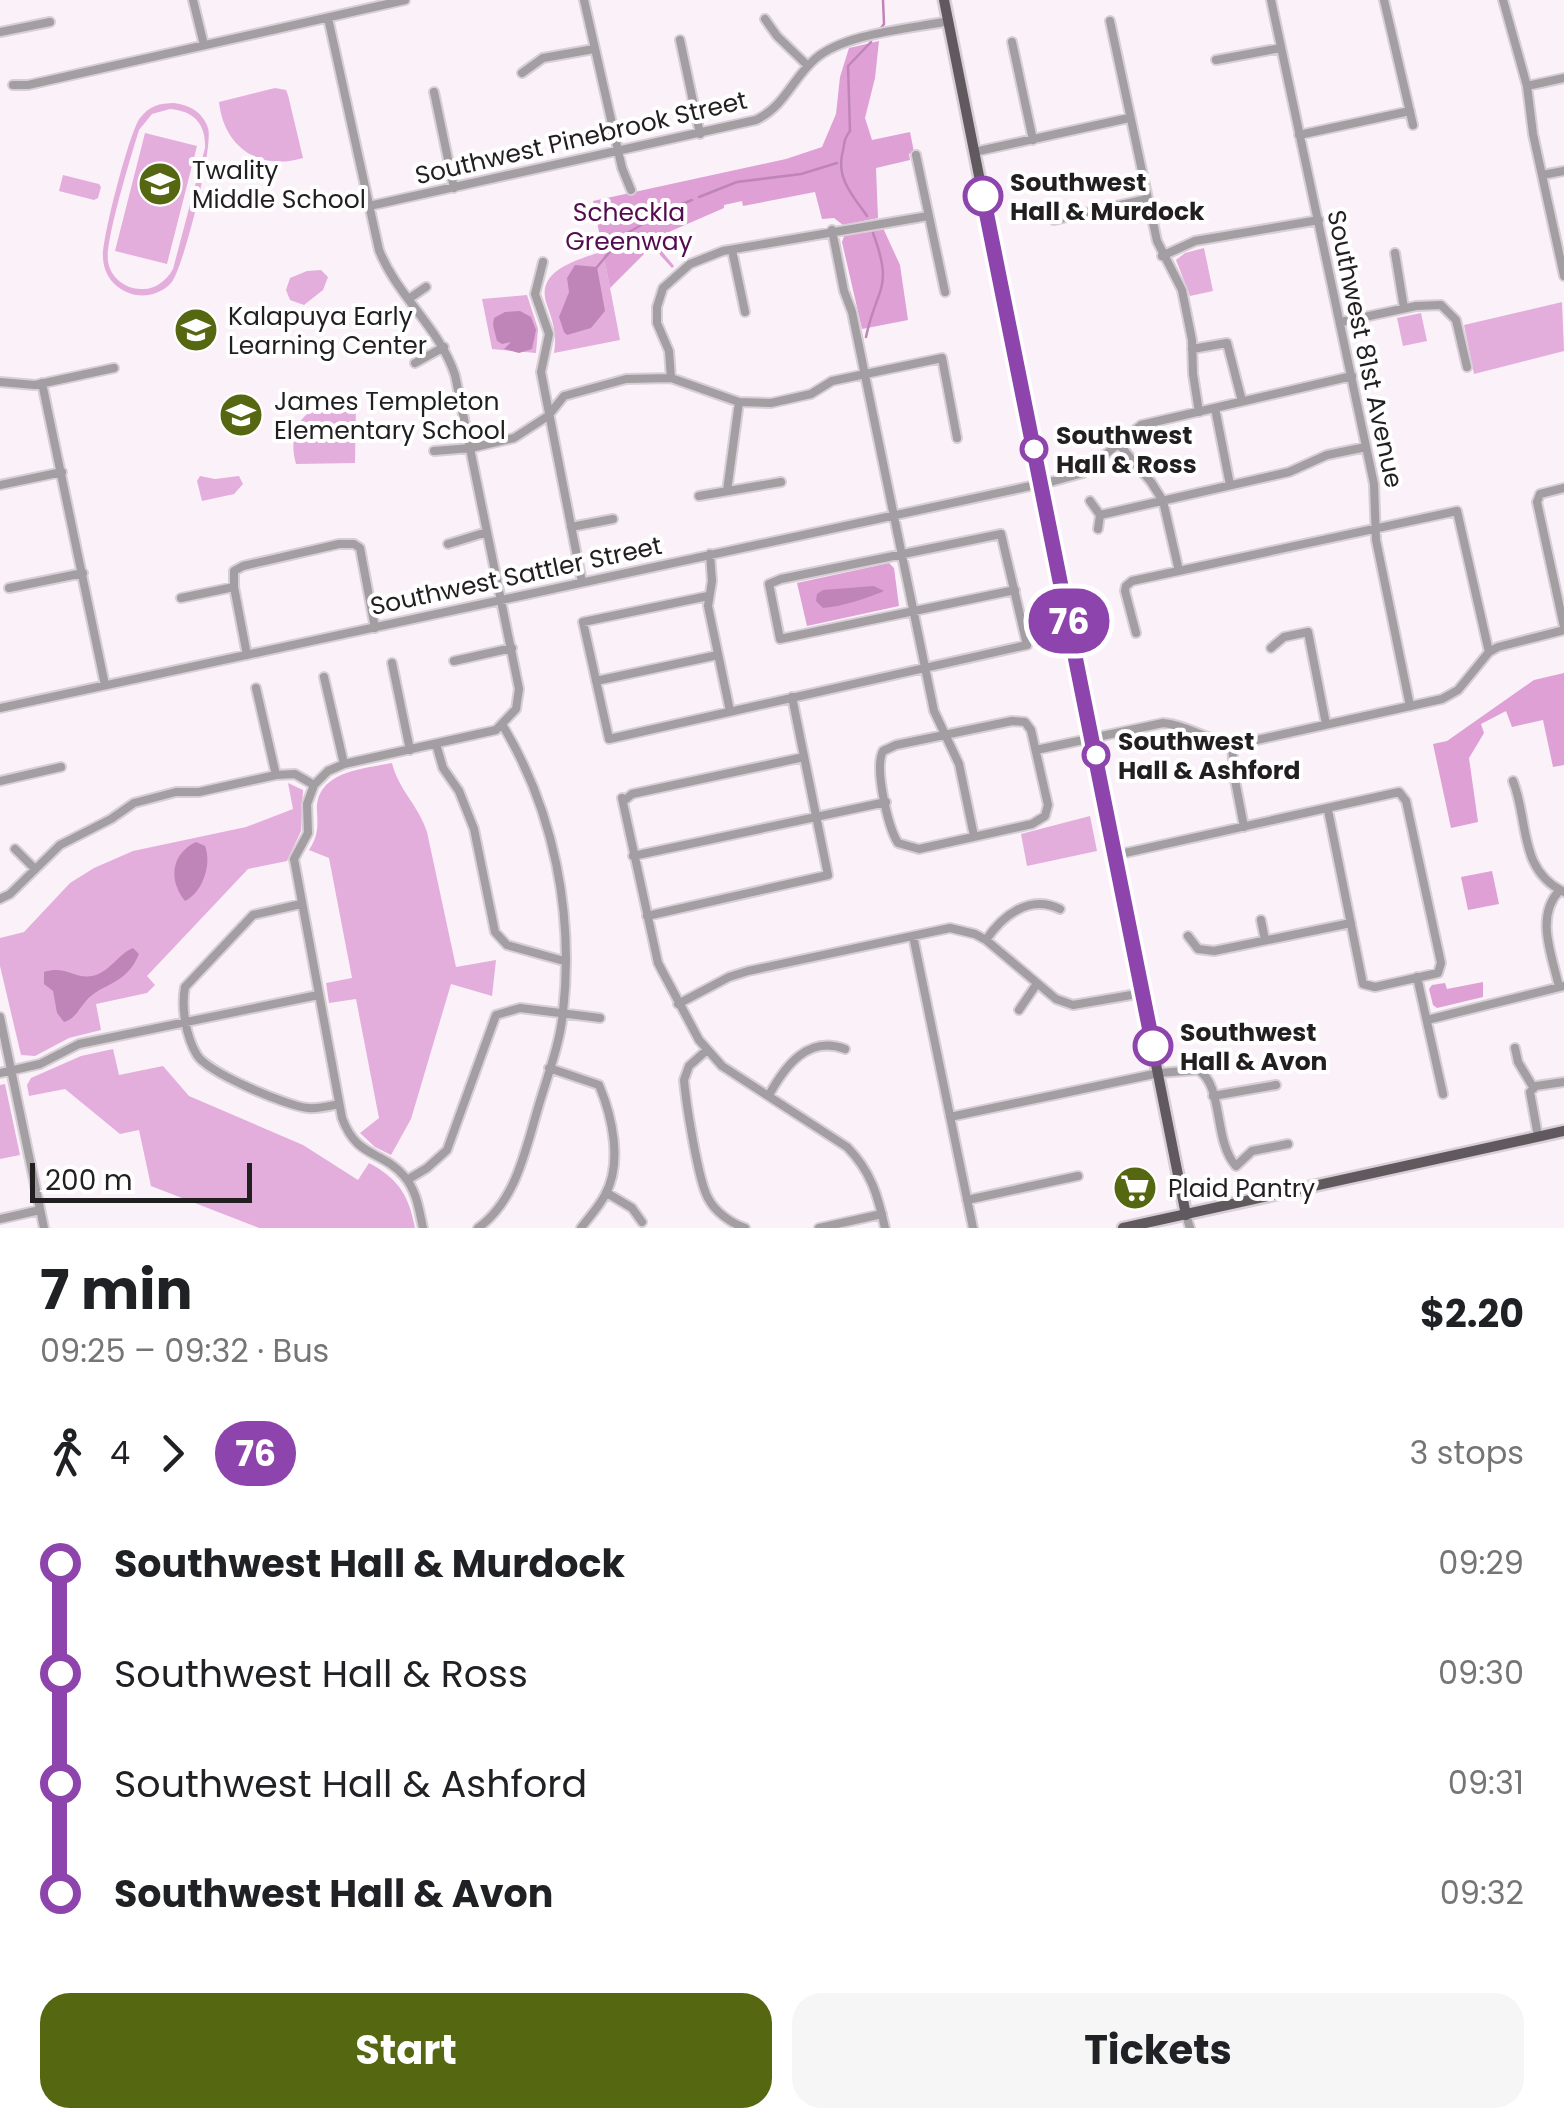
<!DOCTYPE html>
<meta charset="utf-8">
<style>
:root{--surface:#fff;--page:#f6f6f6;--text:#202124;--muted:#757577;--accent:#556711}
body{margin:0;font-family:Poppins,sans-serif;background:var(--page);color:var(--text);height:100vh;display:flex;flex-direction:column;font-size:38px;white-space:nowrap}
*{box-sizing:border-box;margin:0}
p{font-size:32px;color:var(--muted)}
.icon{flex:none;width:55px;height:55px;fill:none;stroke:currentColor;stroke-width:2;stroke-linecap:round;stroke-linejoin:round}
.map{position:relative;height:1228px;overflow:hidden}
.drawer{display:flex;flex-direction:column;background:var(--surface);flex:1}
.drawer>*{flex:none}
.badge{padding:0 20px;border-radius:32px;font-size:35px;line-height:65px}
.scale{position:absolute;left:30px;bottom:25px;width:222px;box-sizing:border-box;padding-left:10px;border:5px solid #221f21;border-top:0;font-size:28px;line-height:35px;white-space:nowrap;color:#221f21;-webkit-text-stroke:8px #fff;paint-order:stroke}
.map>.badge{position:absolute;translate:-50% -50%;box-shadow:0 0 0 5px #fff}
.legs{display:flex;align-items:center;gap:15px;height:110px;padding:0 40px;font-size:32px}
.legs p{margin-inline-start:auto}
.headline{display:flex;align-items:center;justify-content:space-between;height:170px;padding:0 40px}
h1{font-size:55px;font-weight:700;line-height:75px}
.cta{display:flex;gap:20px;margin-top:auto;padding:20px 40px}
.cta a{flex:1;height:115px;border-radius:30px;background:var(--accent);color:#fff;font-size:40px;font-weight:700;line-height:115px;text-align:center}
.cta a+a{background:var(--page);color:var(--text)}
ul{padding:0 40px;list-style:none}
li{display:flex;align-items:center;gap:35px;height:110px;font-size:38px}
li i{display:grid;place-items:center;width:15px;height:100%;margin:0 12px;background:currentColor}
li i::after{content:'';width:25px;height:25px;margin:-12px;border:8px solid;border-radius:50%;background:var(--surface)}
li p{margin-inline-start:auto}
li:first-child i{background:linear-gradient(#0000 50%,currentColor 0)}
li:last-child i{background:linear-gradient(currentColor 50%,#0000 0)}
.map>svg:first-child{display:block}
.green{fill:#e4aedc;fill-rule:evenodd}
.forest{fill:#dea0d5}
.water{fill:#c085b8}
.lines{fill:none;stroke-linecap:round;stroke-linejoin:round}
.stream{stroke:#c085b8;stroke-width:2.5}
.minor-casing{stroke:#d8cfd6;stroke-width:12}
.major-casing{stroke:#d8cfd6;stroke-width:15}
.minor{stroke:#a29ea2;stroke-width:8}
.major{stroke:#60595e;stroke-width:10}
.line-1-casing{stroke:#fff;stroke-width:22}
.line-1{stroke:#8e44ad;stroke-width:15}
.stop-1-dot{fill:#fff;stroke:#8e44ad;stroke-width:5}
.labels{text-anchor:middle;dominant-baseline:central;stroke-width:8;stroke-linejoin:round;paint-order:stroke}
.street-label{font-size:25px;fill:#221f21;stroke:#fff}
.poi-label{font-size:25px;fill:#221f21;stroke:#fff;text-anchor:start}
.stop-label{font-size:25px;font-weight:bold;fill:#221f21;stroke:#fff;text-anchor:start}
.park-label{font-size:25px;fill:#540b4f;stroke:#fff}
</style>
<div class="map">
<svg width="1564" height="1228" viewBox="0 0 1564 1228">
<rect width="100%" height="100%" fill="#fbf1f9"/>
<!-- green -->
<path class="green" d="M275 88 286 90 288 95 303 158C260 171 224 148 219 102Z
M174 103C189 105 203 112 208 128 214 146 183 270 171 283 162 293 148 297 136 295 117 291 104 277 103 258 101 241 130 130 140 118 149 106 160 103 174 103ZM170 109C194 111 206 124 205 148L173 269C166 281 155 290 141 289 125 289 110 277 108 261 105 241 132 153 139 130L152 114Z
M145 133 197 146 167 264 115 251Z
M63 175 99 184 101 187 98 198 94 200 59 191Z
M1204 248 1213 291 1190 296 1176 260 1185 253Z
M603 251 620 340 554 353C557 334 553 322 547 305 534 270 578 260 603 251Z
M321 270 328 277 323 290 304 305 290 300 286 290 290 278 307 271Z
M527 295 538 329 536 353 492 349 482 299Z
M1562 302 1564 351 1474 374 1464 325Z
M1421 313 1427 341 1403 346 1397 318Z
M342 401 356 403 355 463 296 464C286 428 305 404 342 401Z
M200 476 215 479 239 476 243 484 234 494 202 501 197 481Z
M392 763C398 789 419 806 427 832L456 967 496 960 492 996 451 984 411 1119 391 1155 375 1147 360 1133 379 1118 356 999 329 1003 326 983 352 978 329 858 309 850C318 836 318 827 317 811 316 771 363 769 392 763Z
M288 783 303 790 301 831 287 861 248 869 147 976 155 985 147 993 96 1004 101 1030 69 1038 35 1056 21 1055 0 966V938L24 932 70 883 94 868 133 851 246 827 293 809Z
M1090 816 1097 851 1027 866 1021 834Z
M113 1049 119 1075 163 1066 189 1096 303 1145 358 1180 369 1163C399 1179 409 1196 415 1228H259L151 1186 139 1130 120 1134 65 1089 29 1096 27 1085 31 1078 81 1056Z
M5 1084 20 1155 0 1159V1085Z"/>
<!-- forest -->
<path class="forest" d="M879 41 875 78 865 118 872 140 910 132 914 152 909 154 910 160 876 168 878 218 843 225 834 218 822 219 815 192 743 206 742 201 724 205V208L662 235 655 243 674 266 672 268 652 246 610 288 593 201 786 159 822 147 836 114 840 77 849 48Z
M883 228 900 265 908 320 862 329 842 242 845 234Z
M889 563 894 568 899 606 807 626 797 583Z
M1564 673V765L1553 767 1543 720 1512 727 1506 711 1481 724 1484 733 1469 758 1478 822 1451 828 1433 744 1447 741 1534 680Z
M1492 871 1499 904 1468 910 1461 877Z
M1483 982V997L1437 1008 1433 1005 1429 989 1432 985 1445 983 1447 989Z"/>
<!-- water -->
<path class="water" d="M575 265 597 267 605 311 591 328 567 335 564 332 559 317 569 292 567 278Z
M520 311 531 317 536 330 532 349 519 353 504 349 511 342 502 344 497 341 493 325 494 318 505 312Z
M874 586 884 591C865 599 844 606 823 608L816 601 817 594 823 590Z
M196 842 205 846C212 864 203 892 185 901 168 880 171 854 196 842Z
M133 948 139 954C126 986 101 983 86 1001 78 1010 75 1019 64 1022L57 1013 53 991 44 984V972C66 965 74 979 92 976 109 973 118 954 133 948Z"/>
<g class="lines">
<!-- stream -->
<path class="stream" d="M881 28 884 24 883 0
M699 197 737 182 801 174 837 163
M867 216C853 196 837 179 842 155 845 144 843 140 850 131L848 66 871 42
M597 267 624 235 667 210 692 200
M866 337C877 285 894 290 873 233"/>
<defs>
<path id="minor" d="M193 0 204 45
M584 0 622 168 631 190
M1271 0 1374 484 1376 540 1410 706
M1384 0 1413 125
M1503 0 1527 86 1533 134 1564 276
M328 18 379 250C397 296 439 327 455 375L519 689 516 709 496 730 344 764 328 771 314 785 307 804 308 833 294 859 342 1118C357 1159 382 1150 404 1176 417 1191 419 1210 423 1228
M765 19 777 36 808 66
M1110 21 1157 241 1182 290 1192 340 1193 374 1199 412
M0 32 50 22
M680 40 700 134
M1012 42 1033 140
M1216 60 1281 48
M522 73 543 58 594 49
M13 85H28L405 0
M1527 86 1564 78
M434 92 454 188
M1299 135 1410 111
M974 152 1129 118
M916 155 945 292
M1542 175 1564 171
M369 206 756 120C785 106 792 79 815 59 845 33 910 29 949 21
M1054 220 1147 199
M832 230 844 291 852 312 934 711 959 764 974 836
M732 250 745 312
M1395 253 1404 308
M1162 256 1195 241 1319 220
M543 262 535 294 549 334 541 372 582 582
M410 298 426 287
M1341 322 1416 306 1441 305 1456 320 1467 367
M1192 349 1227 343 1242 401
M415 363 444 347
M671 378 669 351 657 323V307L663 288 690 264 723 251 928 216
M0 382 35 385 114 368
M42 383 105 685
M1215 408 1230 485
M1118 443 1151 482 1163 501 1179 571
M434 451 471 448 514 438 548 416 564 396 626 379 671 378 739 402 771 403 811 394 832 381 942 358 957 438
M0 485 62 472
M1564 488 1540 494 1537 502 1564 627
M727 491 739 402
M699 496 781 482
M1090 501 1100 515 1098 529
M1100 515 1289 472 1327 455 1366 447
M571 527 613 519
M448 544 487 532
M710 554 712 581 708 606 730 711
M9 588 83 573
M708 596 583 622 609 739 1027 645 1001 534 781 579 769 584 780 639 1015 590
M181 598 234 587
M1136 633 1125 591 1126 586 1132 581 1457 511 1489 652
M1271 648 1284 637 1308 632 1326 724
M247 655 234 587V571L243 566 339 544H354L360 548 375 628
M454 661 512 648
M392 663 410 750
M324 677 344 764
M596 681 718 655
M256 688 276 775
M0 708 1054 481 1083 473 1141 425 1352 376
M1012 721 1025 722 1031 730 1048 805 1045 816 1032 824 919 849 898 843C888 827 874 768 883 751L896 745Z
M436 744 443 768 459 791 474 829 495 932 507 945 564 961
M1232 744 1234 775 1244 827
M1036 750 1163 723C1190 725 1211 744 1239 744L1442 699 1458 690 1489 652 1498 647 1564 630
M0 781 61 767
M1513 781C1529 821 1518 870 1564 892
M622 798 658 963 699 1040 722 1066 847 1147C871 1171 878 1196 885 1228
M625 800 632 794 804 757
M15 849 35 869
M1116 855 1399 792 1406 801 1441 963 1438 973 1375 987 1363 984 1328 810
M633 856 886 802
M0 899 10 894 60 845 111 819 134 803 176 792H199L276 775 295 774 314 785
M301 904 253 915 185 987C181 1008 186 1037 197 1055 208 1073 287 1106 308 1108 318 1109 329 1106 339 1104
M647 916 828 875 792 697
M1261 920 1265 940
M913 936 973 1228
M1188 936 1198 949 1214 951 1351 923
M986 940C1002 916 1029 894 1060 909
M1417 977 1443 1094
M1559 987C1552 955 1535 917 1559 891
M678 1004 729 977 748 971 950 928 975 934 986 940 1056 999 1073 1005 1143 993
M1019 1010 1036 985
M0 1017 44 1228
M1427 1020 1564 986
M1515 1048 1518 1062 1533 1087
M707 1050 689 1066 684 1080C686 1103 698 1180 708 1198 715 1212 731 1223 745 1228
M549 1068 599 1085C612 1116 623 1163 605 1195 599 1207 589 1217 581 1228
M0 1073 40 1064 79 1044 318 995
M769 1095C785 1066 808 1035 845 1049
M1213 1096 1276 1085
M950 1117 1159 1073 1198 1070C1224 1085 1213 1141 1236 1166L1252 1151 1288 1144
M1538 1136 1530 1092 1536 1086 1564 1082
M407 1180 427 1168 447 1150 496 1015 520 1008 600 1018
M607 1193 632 1208 642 1222
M967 1200 1078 1176
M1186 1215 1190 1228
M0 1219 40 1210
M478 1228C514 1202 524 1156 536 1115 545 1082 560 1046 563 1012 574 914 554 811 503 726
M819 1228 882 1214"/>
<path id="major" d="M944 0 1186 1215
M1123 1228 1564 1131"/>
</defs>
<!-- minor casing -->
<use href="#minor" class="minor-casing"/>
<!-- major casing -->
<use href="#major" class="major-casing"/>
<!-- minor -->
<use href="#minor" class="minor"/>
<!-- major -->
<use href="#major" class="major"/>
</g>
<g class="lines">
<defs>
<path id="line-1" d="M983 196 1153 1046"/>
</defs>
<!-- line-1 casing -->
<use href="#line-1" class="line-1-casing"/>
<!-- line-1 -->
<use href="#line-1" class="line-1"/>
</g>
<!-- icons -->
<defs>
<symbol id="school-disc" viewBox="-11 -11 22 22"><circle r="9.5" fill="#556711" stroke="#fff"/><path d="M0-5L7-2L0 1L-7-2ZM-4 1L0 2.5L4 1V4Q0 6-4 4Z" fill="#fff"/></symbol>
<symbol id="supermarket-disc" viewBox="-11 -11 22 22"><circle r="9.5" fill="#556711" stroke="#fff"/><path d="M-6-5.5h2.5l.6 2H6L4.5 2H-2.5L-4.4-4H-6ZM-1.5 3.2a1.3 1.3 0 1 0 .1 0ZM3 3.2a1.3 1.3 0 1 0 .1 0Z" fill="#fff"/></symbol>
</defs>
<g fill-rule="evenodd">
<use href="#school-disc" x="135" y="159" width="50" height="50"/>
<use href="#school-disc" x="171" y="305" width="50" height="50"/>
<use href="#school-disc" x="216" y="390" width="50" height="50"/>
<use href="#supermarket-disc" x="1110" y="1163" width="50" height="50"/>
</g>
<!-- markers -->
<g class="stop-1-dot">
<circle cx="983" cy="196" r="18"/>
<circle cx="1034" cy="449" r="12"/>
<circle cx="1096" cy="755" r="12"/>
<circle cx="1153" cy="1046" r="18"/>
</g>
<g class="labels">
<!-- street labels -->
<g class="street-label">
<text transform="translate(581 138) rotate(-13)">Southwest Pinebrook Street</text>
<text transform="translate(1365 349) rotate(78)">Southwest 81st Avenue</text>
<text transform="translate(516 576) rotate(-12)">Southwest Sattler Street</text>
</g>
<!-- poi labels -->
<g class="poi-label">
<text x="192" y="170">Twality<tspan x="192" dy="29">Middle School</tspan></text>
<text x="228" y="316">Kalapuya Early<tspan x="228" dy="29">Learning Center</tspan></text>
<text x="274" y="401">James Templeton<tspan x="274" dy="29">Elementary School</tspan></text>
<text x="1168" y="1188">Plaid Pantry</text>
</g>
<!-- stop labels -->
<g class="stop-label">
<text x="1010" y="182">Southwest<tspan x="1010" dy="29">Hall &amp; Murdock</tspan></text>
<text x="1056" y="435">Southwest<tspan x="1056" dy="29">Hall &amp; Ross</tspan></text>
<text x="1118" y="741">Southwest<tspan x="1118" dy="29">Hall &amp; Ashford</tspan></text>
<text x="1180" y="1032">Southwest<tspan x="1180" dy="29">Hall &amp; Avon</tspan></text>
</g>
<!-- park labels -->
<g class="park-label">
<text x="629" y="212">Scheckla<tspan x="629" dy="29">Greenway</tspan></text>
</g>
</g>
</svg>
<div class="scale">200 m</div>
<b class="badge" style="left:1069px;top:621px;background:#8e44ad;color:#fff">76</b>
</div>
<section class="drawer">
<div class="headline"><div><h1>7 min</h1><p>09:25 – 09:32 · Bus</p></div><b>$2.20</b></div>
<div class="legs"><svg class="icon" aria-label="walk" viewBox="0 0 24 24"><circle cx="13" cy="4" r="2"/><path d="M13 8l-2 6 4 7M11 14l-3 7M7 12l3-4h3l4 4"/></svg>4<svg class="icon" aria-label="forward" viewBox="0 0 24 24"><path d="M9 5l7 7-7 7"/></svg><b class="badge" style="background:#8e44ad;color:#fff">76</b><p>3 stops</p></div>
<ul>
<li><i style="color:#8e44ad"></i><b>Southwest Hall &amp; Murdock</b><p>09:29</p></li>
<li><i style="color:#8e44ad"></i><span>Southwest Hall &amp; Ross</span><p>09:30</p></li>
<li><i style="color:#8e44ad"></i><span>Southwest Hall &amp; Ashford</span><p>09:31</p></li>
<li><i style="color:#8e44ad"></i><b>Southwest Hall &amp; Avon</b><p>09:32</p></li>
</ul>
<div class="cta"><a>Start</a><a>Tickets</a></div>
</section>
